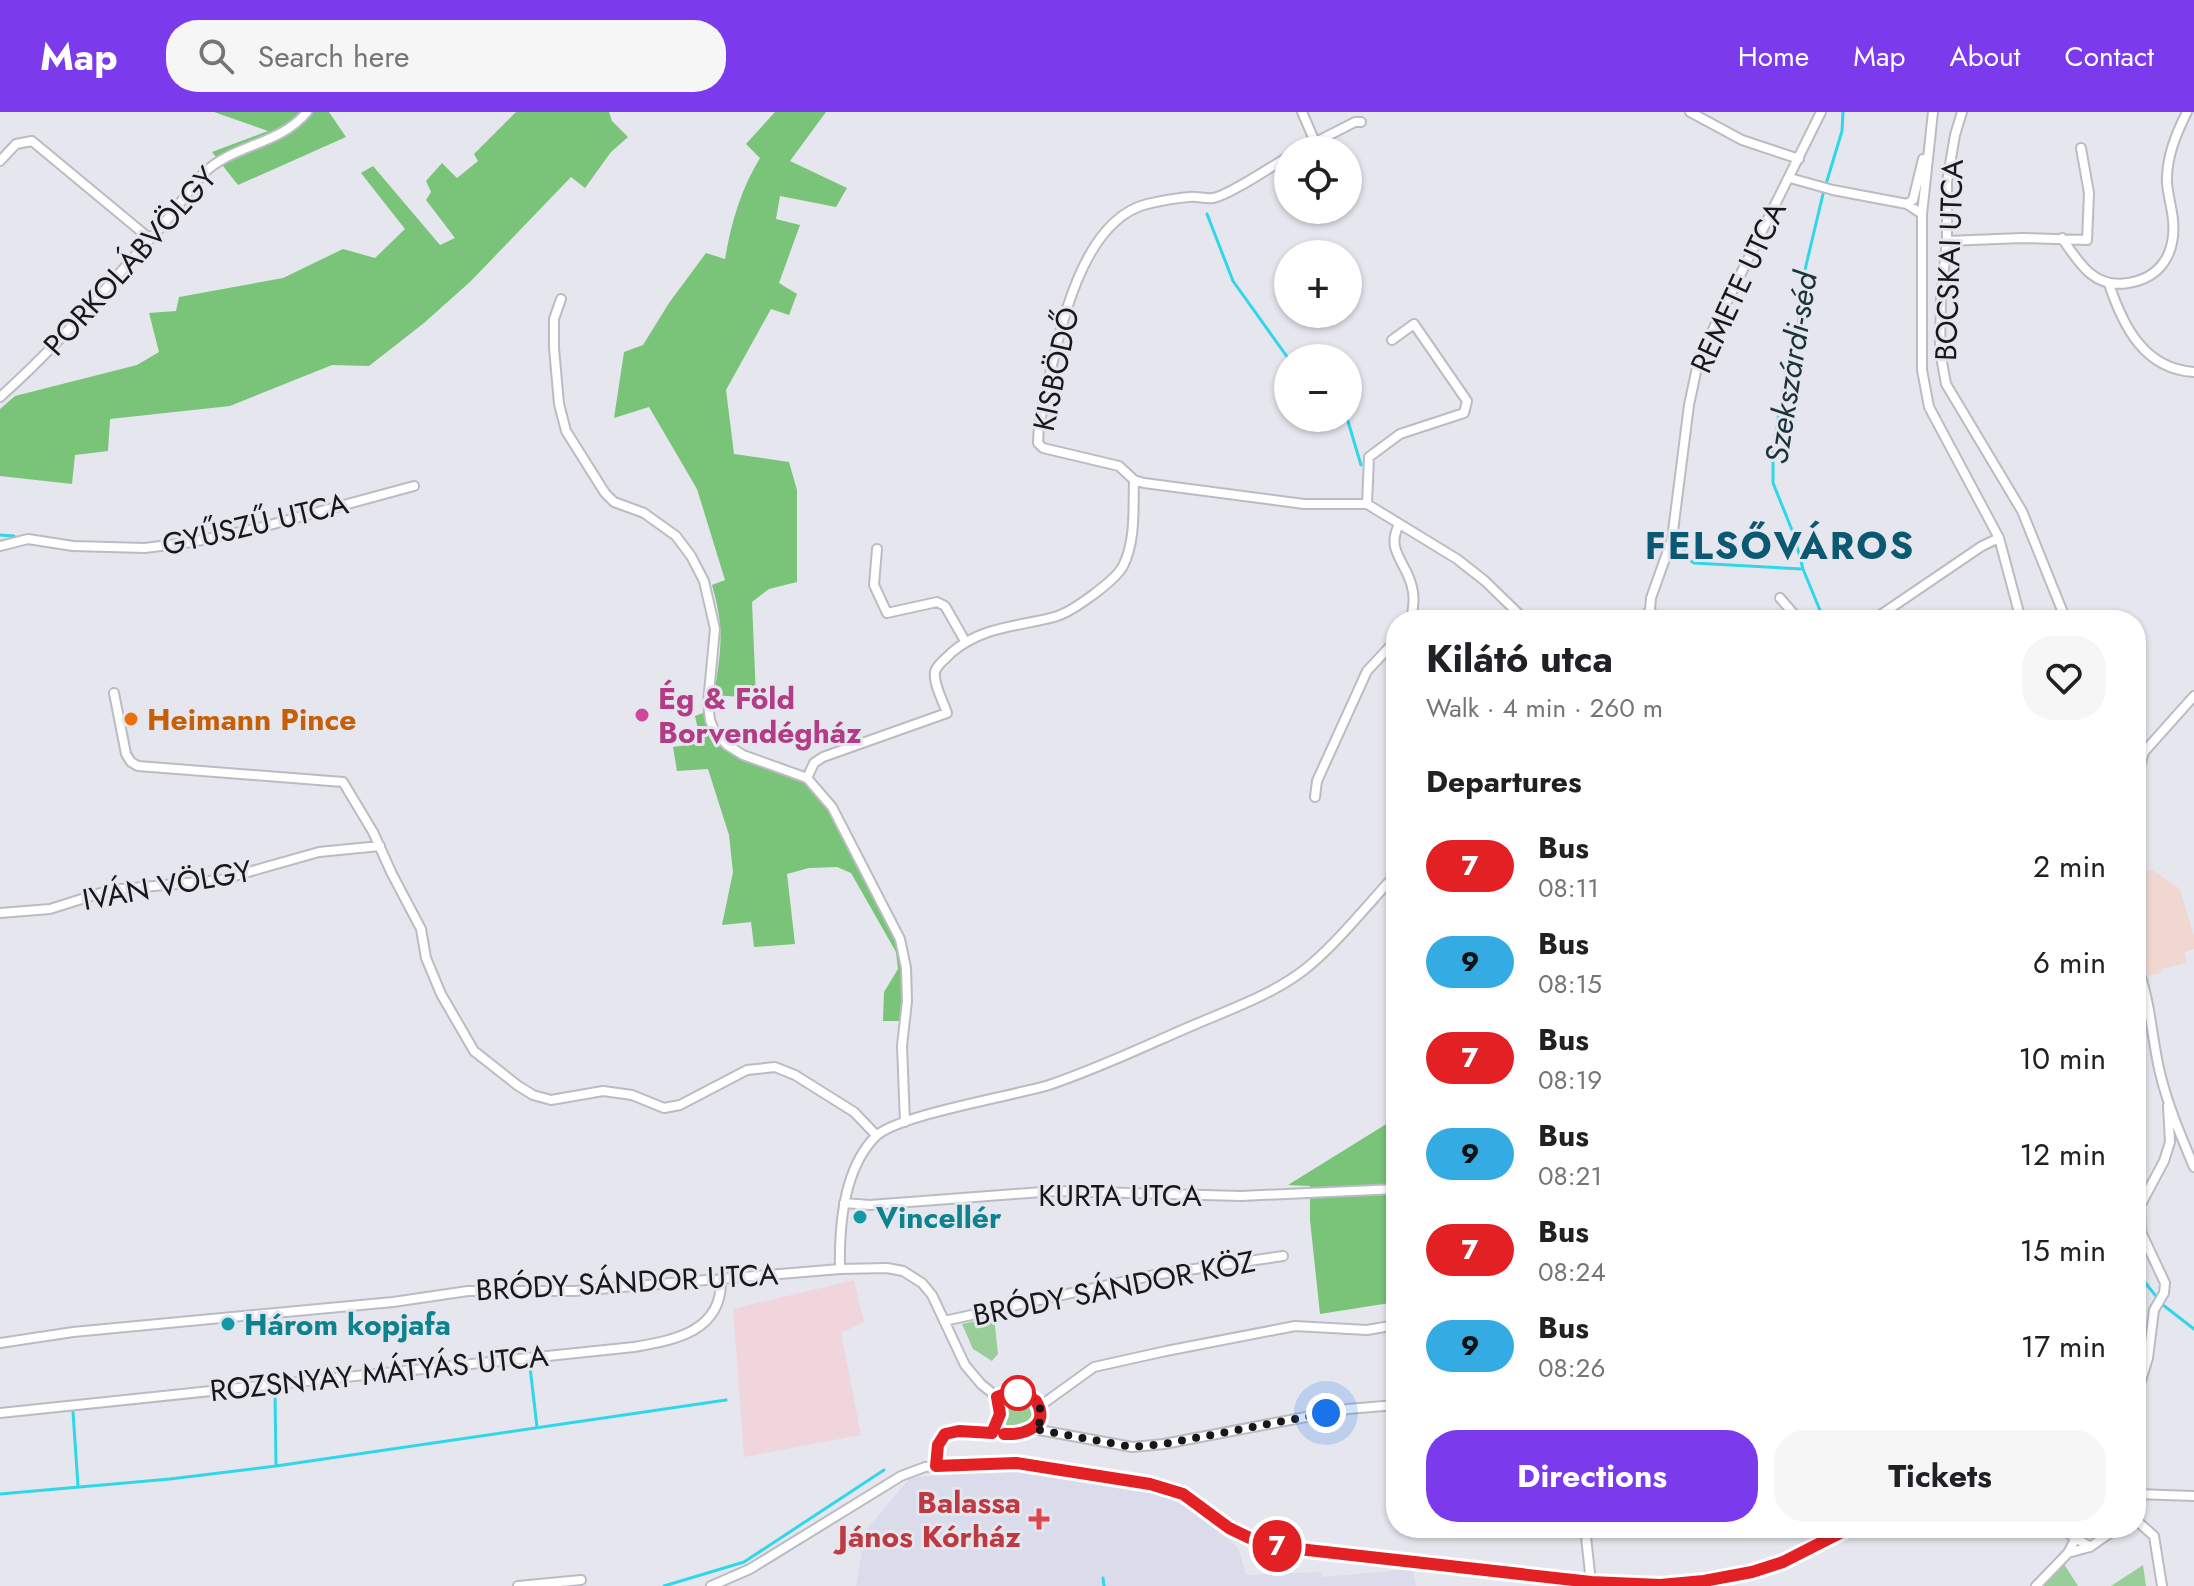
<!DOCTYPE html>
<meta charset="utf-8">
<style>
:root{--surface:#fff;--page:#f6f6f6;--text:#202124;--muted:#757577;--accent:#7c3aed}
body{margin:0;font-family:Jost,sans-serif;background:var(--page);color:var(--text);height:100vh;display:flex;flex-direction:column;font-size:30px;white-space:nowrap}
*{box-sizing:border-box;margin:0}
p{font-size:26px;color:var(--muted)}
.icon{flex:none;width:44px;height:44px;fill:none;stroke:currentColor;stroke-width:2;stroke-linecap:round;stroke-linejoin:round}
.map{position:relative;flex:1;overflow:hidden}
.side{position:absolute;left:1386px;top:498px;width:760px;height:928px;display:flex;flex-direction:column;background:var(--surface);border-radius:32px;box-shadow:0 2px 6px #0004}
.side>*{flex:none}
.badge{padding:0 16px;border-radius:26px;font-size:28px;line-height:52px}
.fabs{position:absolute;left:1274px;top:24px;display:grid;gap:16px}
.fabs a{display:grid;place-items:center;width:88px;height:88px;border-radius:50%;background:var(--surface);box-shadow:0 2px 6px #0004;font-size:40px}
.you{position:absolute;width:40px;height:40px;margin:-20px;border:6px solid #fff;border-radius:50%;background:#1a73e8;box-shadow:0 0 0 12px #1a73e833}
.map>.badge{position:absolute;translate:-50% -50%;box-shadow:0 0 0 4px #fff}
h2{padding:0 40px;font-size:30px;line-height:72px}
.round{display:grid;place-items:center;flex:none;width:84px;height:84px;border-radius:32px;background:var(--page)}
.head{display:flex;align-items:center;justify-content:space-between;height:136px;padding:0 40px}
h1{font-size:38px;font-weight:700;line-height:60px}
.cta{display:flex;gap:16px;margin-top:auto;padding:16px 40px}
.cta a{flex:1;height:92px;border-radius:32px;background:var(--accent);color:#fff;font-size:32px;font-weight:700;line-height:92px;text-align:center}
.cta a+a{background:var(--page);color:var(--text)}
ul{padding:0;list-style:none}
li{display:flex;align-items:center;gap:24px;height:96px;padding:0 40px}
li div{flex:1}
li b{display:block;font-size:30px}
li em{font-style:normal}
li .badge{min-width:88px;font-weight:700;text-align:center}
header{display:flex;align-items:center;gap:48px;box-sizing:border-box;height:112px;padding:0 40px;background:var(--accent);color:#fff}
header strong{font-size:38px}
nav{display:flex;gap:44px;margin-inline-start:auto;font-size:28px}
.search{width:560px;height:72px;background:var(--page);display:flex;align-items:center;gap:20px;box-sizing:border-box;padding:0 28px;border-radius:32px;color:var(--muted);font-size:30px}
.map>svg:first-child{display:block}
.built{fill:#dadbeb}
.industrial{fill:#f0d6dc}
.education{fill:#f1d7d2}
.green{fill:#99ce98}
.forest{fill:#79c478}
.lines{fill:none;stroke-linecap:round;stroke-linejoin:round}
.stream{stroke:#30d7e8;stroke-width:3}
.minor-casing{stroke:#bbbbc4;stroke-width:12}
.minor{stroke:#fff;stroke-width:8}
.line-casing{stroke:#fff;stroke-width:18}
.line{stroke:#e32124;stroke-width:12}
.walk{stroke:#18181b;stroke-width:8;stroke-dasharray:0 14.4}
.hotel-dot{fill:#d1479c;stroke:#e6e6ef;stroke-width:3}
.food-dot{fill:#e8710a;stroke:#e6e6ef;stroke-width:3}
.culture-dot{fill:#0f9aa8;stroke:#e6e6ef;stroke-width:3}
.stop-dot{fill:#fff;stroke:#e32124;stroke-width:4}
.health-dot{fill:#e0444e;stroke:#e6e6ef;stroke-width:3}
.labels{text-anchor:middle;dominant-baseline:central;stroke-width:6;stroke-linejoin:round;paint-order:stroke}
.street-label{font-size:30px;fill:#18181b;stroke:#e6e6ef}
.hotel-label{font-size:30px;font-weight:bold;fill:#b23c85;stroke:#e6e6ef;text-anchor:start}
.food-label{font-size:30px;font-weight:bold;fill:#c56008;stroke:#e6e6ef;text-anchor:start}
.culture-label{font-size:30px;font-weight:bold;fill:#0d838f;stroke:#e6e6ef;text-anchor:start}
.health-label{font-size:30px;font-weight:bold;fill:#be3a42;stroke:#e6e6ef;text-anchor:end}
.water-label{font-size:32px;font-style:italic;fill:#1b3437;stroke:#e6e6ef}
.district-label{font-size:38px;font-weight:bold;letter-spacing:2px;fill:#0a5872;stroke:#e6e6ef}
</style>
<header>
<strong>Map</strong>
<div class="search"><svg class="icon" aria-label="search" viewBox="0 0 24 24"><circle cx="10" cy="10" r="6"/><path d="M15 15l6 6"/></svg>Search here</div>
<nav><a>Home</a><a>Map</a><a>About</a><a>Contact</a></nav>
</header>
<div class="map">
<svg width="2194" height="1474" viewBox="0 0 2194 1474">
<rect width="100%" height="100%" fill="#e6e6ef"/>
<!-- built -->
<path class="built" d="M1002 1357 1163 1383 1187 1396 1238 1435 1246 1463 1321 1460 1322 1465 1413 1457 1416 1474H856L865 1419 910 1366Z"/>
<!-- industrial -->
<path class="industrial" d="M854 1168 864 1210 841 1221 861 1323 744 1345 733 1197Z"/>
<!-- education -->
<path class="education" d="M2152 758 2180 777 2194 824V837L2184 840 2187 851 2161 857V861L2145 864 2136 837V762Z"/>
<!-- green -->
<path class="green" d="M994 1205 998 1242 992 1249 973 1237 962 1212Z
M1022 1285C1033 1290 1036 1297 1034 1308L1026 1315 1010 1317 1004 1310 1006 1296 1011 1287Z
M2064 1452 2078 1474H2041Z
M2143 1453 2146 1474H2111Z"/>
<!-- forest -->
<path class="forest" d="M214 0H329L346 25 238 73 212 40 268 19Z
M516 0H609L612 9 628 25 611 40 585 76 571 65 471 169 424 211 369 254 332 253 230 294 110 307 108 339 75 343 72 372 0 364V297L15 284 137 253 159 240 149 201 176 199 179 185 283 166 343 137 375 146 405 117 361 61 373 54 440 133 455 126 426 88 431 80 426 69 442 51 457 66 478 49 474 42Z
M775 0H826L790 49 847 76 836 95 780 84 776 107 800 113 779 171 797 182 789 203 771 197 726 278 734 342 789 350 797 378V470L769 477 752 490 756 586 714 583C721 537 725 519 712 473L725 468 697 377 649 295 614 306 624 240 643 233 669 191 706 141 725 147C731 111 741 77 760 46L746 32Z
M708 599 710 608 727 633 807 666 832 695 900 827 905 909H883L884 880 898 857 896 840 851 761 837 755 809 756 787 762 795 832 754 835 751 810 722 813 733 760 729 723 708 657 677 659 673 635 701 631 695 604Z
M1396 1006V1190L1320 1202 1310 1108V1074L1288 1073Z"/>
<g class="lines">
<!-- stream -->
<path class="stream" d="M1207 102 1233 169 1288 246
M1347 306 1361 353
M0 423 14 424
M1682 428 1685 445 1694 451 1802 457
M1824 508 1803 457 1794 423 1773 371V337L1786 261 1797 224 1804 162 1823 82 1842 19 1843 0
M2136 1159 2163 1193 2194 1217
M530 1255 537 1315
M275 1281 276 1353
M73 1300 78 1374
M0 1382 170 1367 276 1354 726 1288
M1103 1466 1104 1474
M664 1474 744 1450 884 1358"/>
<defs>
<path id="minor" d="M1302 0 1315 30
M1690 0 1742 28 1799 47
M1933 0 1922 102V258L1929 295 1999 426 2021 508
M1962 0 1955 23 1947 70V129L1941 185 1940 239 1946 272 2022 399 2066 508
M1300 38 1355 10H1361
M1288 45C1272 54 1228 84 1213 86 1205 87 1197 84 1189 85 1175 86 1160 89 1147 92 1072 111 1054 250 1039 313L1038 331 1043 336 1119 354 1134 368 1144 371 1304 392H1367L1457 447 1485 469 1525 508
M0 49 16 32 32 29 149 126
M1790 66 1833 78 1907 92 1922 102
M1907 92 1913 88 1923 47
M2062 126C2079 151 2094 177 2128 171 2161 166 2176 141 2173 108 2172 96 2168 84 2167 71 2166 46 2176 22 2187 0
M1947 129 2022 126 2087 128 2089 81 2081 36
M2109 172C2123 214 2144 257 2194 260
M561 187 554 207V236L559 292 566 319 605 381 614 390 644 401 676 424 691 444 704 469 715 517 708 591 710 608 715 621 727 633 743 643 807 666 832 695 900 827 906 856 907 889 902 934 905 1010
M0 285C59 233 108 173 161 115 176 98 188 79 203 62 233 32 280 33 307 0
M1367 392 1369 345 1400 322 1464 301 1467 289 1414 212 1392 228
M1399 413C1385 438 1407 451 1412 475 1415 486 1413 497 1411 508
M0 434 28 427 73 434 145 436 192 430 255 417 414 374
M877 437 874 473 887 501 937 490 945 494 965 529
M1780 486 1799 508
M1650 498 1651 486 1672 427 1689 293 1699 246 1821 0
M1650 498 1656 508
M1642 508 1650 498
M1873 508 1982 434 1999 426
M114 581 126 642 131 650 138 654 343 670 373 720 392 762 421 817 426 846 441 882 474 939 517 973 533 983 551 988 603 979 632 983 664 996 680 993 747 958 775 955 795 963 854 1000 876 1023
M2136 628 2144 640
M807 666 814 651 823 645 947 601C943 589 933 571 935 560 937 552 946 547 951 541 982 514 1017 515 1054 505 1071 501 1115 469 1123 454 1136 429 1133 395 1134 368
M2136 668 2144 640 2194 584
M1315 685 1317 669 1367 559 1396 528
M0 801 50 797 110 778 220 768 319 740 380 734
M2136 852C2151 887 2151 924 2160 961 2168 994 2181 1024 2194 1055
M844 1091 870 1093 1055 1079 1241 1084 1396 1077
M840 1157C839 1114 843 1058 875 1025 896 1003 1013 984 1049 973 1097 957 1143 935 1189 915 1228 898 1270 884 1304 858 1334 835 1369 791 1396 762
M944 1209 1154 1163 1283 1144
M0 1231 73 1220 393 1190 468 1179H574L840 1157 887 1156 903 1159 922 1171 932 1183 965 1253 981 1272 997 1285
M2136 1285 2148 1246 2154 1198 2164 1181 2165 1171 2141 1120 2140 1094 2164 1049 2170 1030 2168 994
M1040 1294 1094 1255 1166 1239 1295 1214 1367 1218 1396 1213
M0 1301 634 1235C676 1228 723 1219 721 1166
M1034 1317 1132 1335 1164 1332 1348 1297 1396 1293
M936 1354 938 1333 945 1322C963 1316 1066 1338 1036 1289 1024 1279 1011 1279 997 1285L1000 1302 992 1321
M1393 1381H1396
M2136 1382 2194 1384
M2136 1408 2154 1424 2162 1474
M1585 1416 1591 1470
M2060 1416 2090 1435
M2068 1441 2090 1435 2117 1416
M518 1474 581 1468
M711 1474 750 1457 901 1364 925 1355 988 1350 1016 1351 1173 1378C1194 1385 1209 1402 1227 1414 1243 1425 1262 1430 1281 1435L1616 1472C1672 1473 1730 1471 1783 1450 1806 1440 1828 1427 1850 1416
M2036 1474 2068 1441 2081 1416"/>
</defs>
<!-- minor casing -->
<use href="#minor" class="minor-casing"/>
<!-- minor -->
<use href="#minor" class="minor"/>
</g>
<g class="lines">
<defs>
<path id="line" d="M1004 1322C1025 1323 1051 1314 1036 1289 1024 1279 1011 1279 997 1285L1000 1302 992 1321 959 1319 945 1322 938 1333 936 1354 1016 1351 1150 1372 1183 1382 1229 1416 1254 1428 1281 1435 1591 1470 1660 1473 1704 1469 1752 1460 1783 1450 1850 1416"/>
</defs>
<!-- line casing -->
<use href="#line" class="line-casing"/>
<!-- line -->
<use href="#line" class="line"/>
<!-- walk -->
<path class="walk" d="M1018 1281 1031 1285 1040 1294V1310L1034 1317 1132 1335 1164 1332 1326 1301"/>
</g>
<!-- markers -->
<circle class="hotel-dot" cx="642" cy="603" r="8"/>
<circle class="food-dot" cx="131" cy="607" r="8"/>
<g class="culture-dot">
<circle cx="860" cy="1105" r="8"/>
<circle cx="228" cy="1212" r="8"/>
</g>
<circle class="stop-dot" cx="1018" cy="1281" r="16"/>
<path class="health-dot" d="M1035 1395h8v8h8v8h-8v8h-8v-8h-8v-8h8z"/>
<g class="labels">
<!-- street labels -->
<g class="street-label">
<text transform="translate(1949 148) rotate(-88)">BOCSKAI UTCA</text>
<text transform="translate(130 149) rotate(-48)">PORKOLÁBVÖLGY</text>
<text transform="translate(1738 175) rotate(-65)">REMETE UTCA</text>
<text transform="translate(1056 257) rotate(-78)">KISBÖDŐ</text>
<text transform="translate(255 412) rotate(-13)">GYŰSZŰ UTCA</text>
<text transform="translate(167 773) rotate(-10)">IVÁN VÖLGY</text>
<text x="1120" y="1083">KURTA UTCA</text>
<text transform="translate(627 1170) rotate(-3)">BRÓDY SÁNDOR UTCA</text>
<text transform="translate(1114 1176) rotate(-11)">BRÓDY SÁNDOR KÖZ</text>
<text transform="translate(379 1261) rotate(-6)">ROZSNYAY MÁTYÁS UTCA</text>
</g>
<!-- hotel labels -->
<g class="hotel-label">
<text x="658" y="586">Ég &amp; Föld<tspan x="658" dy="34">Borvendégház</tspan></text>
</g>
<!-- food labels -->
<g class="food-label">
<text x="147" y="607">Heimann Pince</text>
</g>
<!-- culture labels -->
<g class="culture-label">
<text x="876" y="1105">Vincellér</text>
<text x="244" y="1212">Három kopjafa</text>
</g>
<!-- health labels -->
<g class="health-label">
<text x="1021" y="1390">Balassa<tspan x="1021" dy="34">János Kórház</tspan></text>
</g>
<!-- water labels -->
<g class="water-label">
<text transform="translate(1791 256) rotate(-81)">Szekszárdi-séd</text>
</g>
<!-- district labels -->
<g class="district-label">
<text x="1780" y="433">FELSŐVÁROS</text>
</g>
</g>
</svg>
<div class="fabs">
<a><svg class="icon" aria-label="locate" viewBox="0 0 24 24"><circle cx="12" cy="12" r="6"/><path d="M12 2v4M12 18v4M2 12h4M18 12h4"/></svg></a>
<a>+</a>
<a>−</a>
</div>
<div class="you" style="left:1326px;top:1301px"></div>
<b class="badge" style="left:1277px;top:1434px;background:#e32124;color:#fff">7</b>
<section class="side">
<div class="head"><div><h1>Kilátó utca</h1><p>Walk · 4 min · 260 m</p></div><a class="round"><svg class="icon" aria-label="heart" viewBox="0 0 24 24"><path d="M12 20l-8-8c-3-5 5-10 8-4 3-6 11-1 8 4z"/></svg></a></div>
<h2>Departures</h2>
<ul>
<li><span class="badge" style="background:#e32124;color:#fff">7</span><div><b>Bus</b><p>08:11</p></div><em>2 min</em></li>
<li><span class="badge" style="background:#35abe3;color:#111">9</span><div><b>Bus</b><p>08:15</p></div><em>6 min</em></li>
<li><span class="badge" style="background:#e32124;color:#fff">7</span><div><b>Bus</b><p>08:19</p></div><em>10 min</em></li>
<li><span class="badge" style="background:#35abe3;color:#111">9</span><div><b>Bus</b><p>08:21</p></div><em>12 min</em></li>
<li><span class="badge" style="background:#e32124;color:#fff">7</span><div><b>Bus</b><p>08:24</p></div><em>15 min</em></li>
<li><span class="badge" style="background:#35abe3;color:#111">9</span><div><b>Bus</b><p>08:26</p></div><em>17 min</em></li>
</ul>
<div class="cta"><a>Directions</a><a>Tickets</a></div>
</section>
</div>
